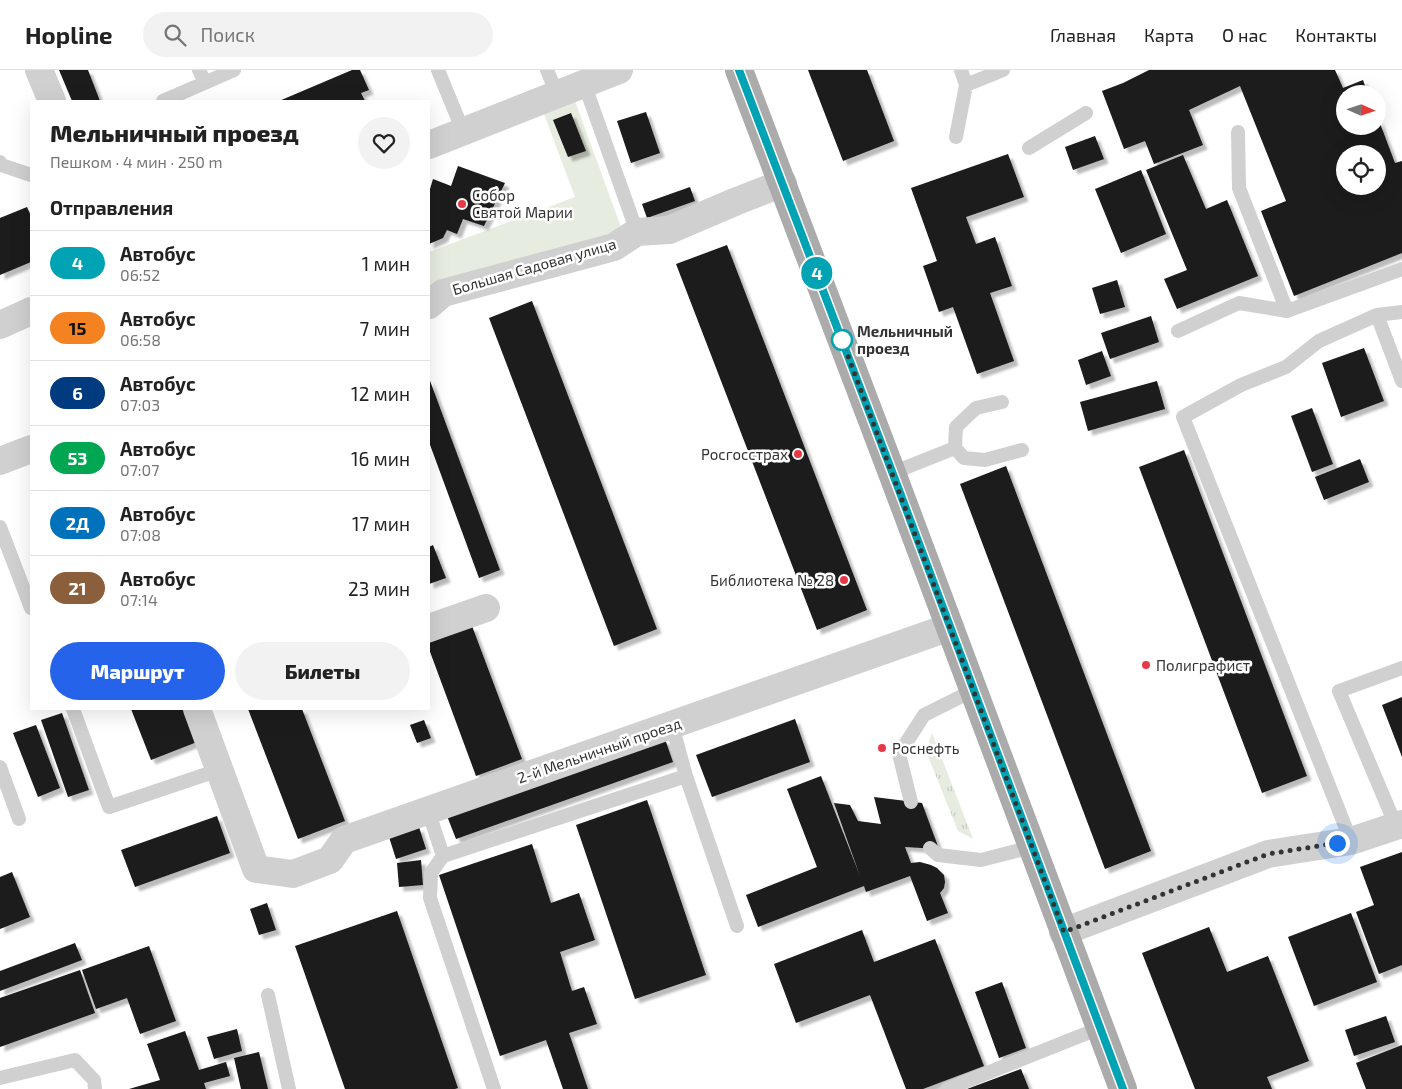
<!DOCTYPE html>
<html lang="ru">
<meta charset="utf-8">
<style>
:root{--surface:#fff;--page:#f2f2f2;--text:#222;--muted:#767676;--line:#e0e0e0;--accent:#2563eb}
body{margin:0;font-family:"Exo 2",sans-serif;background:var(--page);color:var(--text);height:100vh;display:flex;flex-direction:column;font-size:19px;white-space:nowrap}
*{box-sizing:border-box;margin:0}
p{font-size:16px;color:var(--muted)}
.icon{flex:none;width:28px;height:28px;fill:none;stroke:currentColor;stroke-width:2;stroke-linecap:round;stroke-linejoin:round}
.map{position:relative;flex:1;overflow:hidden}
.drawer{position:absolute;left:30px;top:30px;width:400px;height:610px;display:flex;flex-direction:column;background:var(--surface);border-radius:0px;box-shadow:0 5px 20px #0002}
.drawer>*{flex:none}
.badge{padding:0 10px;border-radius:16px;font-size:18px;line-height:32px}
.needle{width:32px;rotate:93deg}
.buttons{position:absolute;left:1336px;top:15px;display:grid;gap:10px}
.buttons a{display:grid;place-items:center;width:50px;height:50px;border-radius:50%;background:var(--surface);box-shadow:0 5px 20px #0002;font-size:25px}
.you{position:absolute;width:25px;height:25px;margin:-12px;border:4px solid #fff;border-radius:50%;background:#1a73e8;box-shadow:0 0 0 8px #1a73e833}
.map>.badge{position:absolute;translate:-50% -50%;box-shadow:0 0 0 2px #fff}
h2{padding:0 20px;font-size:19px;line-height:45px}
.round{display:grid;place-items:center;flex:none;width:52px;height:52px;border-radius:26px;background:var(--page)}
.summary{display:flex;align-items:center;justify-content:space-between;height:85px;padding:0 20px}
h1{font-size:24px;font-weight:800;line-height:38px}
.button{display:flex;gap:10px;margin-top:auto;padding:10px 20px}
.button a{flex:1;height:58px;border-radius:30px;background:var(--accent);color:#fff;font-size:20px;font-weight:800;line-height:58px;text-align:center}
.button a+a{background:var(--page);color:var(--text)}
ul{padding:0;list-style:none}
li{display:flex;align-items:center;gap:15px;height:65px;padding:0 20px;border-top:1px solid var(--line)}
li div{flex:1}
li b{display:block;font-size:19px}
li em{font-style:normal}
li .badge{min-width:55px;font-weight:700;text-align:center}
header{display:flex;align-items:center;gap:30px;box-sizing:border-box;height:70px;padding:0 25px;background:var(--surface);border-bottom:1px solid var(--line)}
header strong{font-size:24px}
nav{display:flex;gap:28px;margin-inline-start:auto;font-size:18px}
.search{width:350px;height:45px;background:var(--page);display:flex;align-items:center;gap:12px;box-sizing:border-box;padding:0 18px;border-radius:28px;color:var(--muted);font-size:19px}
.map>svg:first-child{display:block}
.grass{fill:url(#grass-tufts)}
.park{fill:#e6ecdf}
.building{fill:#1a1a1a;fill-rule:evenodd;filter:url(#shadow)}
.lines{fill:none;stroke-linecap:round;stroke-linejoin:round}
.lane{stroke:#d0d0d0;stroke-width:14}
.street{stroke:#d0d0d0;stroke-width:28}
.primary{stroke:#ababab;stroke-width:28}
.line-casing{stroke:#fff;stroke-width:11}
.line{stroke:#00a3b4;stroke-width:8}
.walk{stroke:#333;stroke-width:5;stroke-dasharray:0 9}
.poi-dot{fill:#e63946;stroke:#fff;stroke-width:2}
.stop-dot{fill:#fff;stroke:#00a3b4;stroke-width:2.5}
.labels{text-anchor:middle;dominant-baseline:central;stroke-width:5;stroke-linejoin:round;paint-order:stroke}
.poi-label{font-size:15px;fill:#333;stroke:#fff;text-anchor:start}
.street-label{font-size:15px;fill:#333;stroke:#fff}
.stop-label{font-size:15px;font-weight:bold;fill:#333;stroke:#fff;text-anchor:start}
</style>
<header>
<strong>Hopline</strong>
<div class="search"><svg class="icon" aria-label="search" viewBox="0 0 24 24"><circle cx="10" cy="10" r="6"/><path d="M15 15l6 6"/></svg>Поиск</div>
<nav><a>Главная</a><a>Карта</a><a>О нас</a><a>Контакты</a></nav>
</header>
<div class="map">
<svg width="1402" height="1019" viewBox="0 0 1402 1019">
<defs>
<pattern id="grass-tufts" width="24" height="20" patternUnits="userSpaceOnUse" patternTransform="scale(1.25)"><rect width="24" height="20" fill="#e6ecdf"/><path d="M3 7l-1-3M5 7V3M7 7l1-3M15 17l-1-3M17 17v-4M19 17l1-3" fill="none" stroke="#c6cbc0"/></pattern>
<filter id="shadow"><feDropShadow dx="4.5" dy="4.5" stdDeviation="1" flood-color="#0004"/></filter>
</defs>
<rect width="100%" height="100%" fill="#fff"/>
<!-- grass -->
<path class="grass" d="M932 663 973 769 958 761 926 681Z"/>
<!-- park -->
<path class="park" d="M575 31 622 160 429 223V182L575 127 544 44Z"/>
<!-- building -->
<path class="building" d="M59 0H88L100 31H72Z
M352 0H360L369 20 361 23 365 31H279Z
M808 0H867L894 71 843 91Z
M1149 0H1335L1343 18 1363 10 1368 24H1345V56H1378V48L1395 93 1402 91V183L1294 226 1261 141 1286 131 1240 16 1189 40 1203 75 1154 94 1145 71 1124 79 1102 21 1123 13ZM1345 84H1378V116H1345Z
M646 42 660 83 631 93 617 51Z
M571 43 586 81 568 87 553 50Z
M1095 66 1104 89 1073 100 1065 77Z
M1008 84 1024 127 966 147 976 174 995 167 1012 216 990 223 1014 291 977 304 953 237 939 242 923 196 937 191 911 118Z
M1183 85 1206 139 1227 130 1258 206 1177 239 1164 209 1187 200 1146 100Z
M458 96 505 113 484 156 463 149 457 164 447 160 443 168 429 174V119H430L433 109 451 116Z
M1141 100 1166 164 1121 183 1095 119Z
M690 117 695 131 647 148 642 134Z
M27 137 31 146V192L0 205V148Z
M727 175 867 540 817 560 676 194Z
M1117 210 1125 237 1100 244 1092 218Z
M532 231 657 559 614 576 489 248Z
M1151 246 1159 272 1110 289 1101 263Z
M1364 278 1384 331 1341 347 1322 293Z
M1102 281 1111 306 1086 315 1078 290Z
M429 308 500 500 479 508 429 372Z
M1157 311 1165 339 1088 361 1080 332Z
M1312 338 1333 394 1312 402 1291 346Z
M1184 380 1307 706 1262 723 1139 397Z
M1360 389 1369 412 1324 430 1315 407Z
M1006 396 1151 781 1105 799 960 414Z
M433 475 446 508 429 514V477Z
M472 556 522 689 476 706 429 579V573Z
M1402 627V687L1382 635Z
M131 639H184L197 672 151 690Z
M248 639H302L345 751 298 769Z
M62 643 89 720 68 727 41 650Z
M795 649 810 692 712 727 696 685Z
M424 650 431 668 417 673 410 655Z
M36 655 60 718 38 727 13 663Z
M665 669 673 692 456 769 447 746Z
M821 706 860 806 834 733 850 735 858 751 881 754 874 727 922 733 939 779 905 777 911 793 920 792 931 795 937 798 944 805 945 812 944 818 940 823 948 843 927 851 910 806 866 822 864 816 758 857 746 825 817 797 787 719Z
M647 730 706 905 635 929 576 755Z
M217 746 230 783 135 817 121 780Z
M419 757 426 779 396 789 389 767Z
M532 774 551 833 579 823 595 870 560 882 572 921 584 917 597 954 569 963 588 1019H563L546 970 500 986 439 805Z
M1402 782V895L1379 904 1356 842 1374 835 1360 797Z
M421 790 423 815 399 817 397 793Z
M12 802 30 847 0 859V807Z
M267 833 276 860 259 865 250 839Z
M397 841 458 1018 455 1019H345L295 876Z
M1351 843 1377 912 1314 936 1288 867Z
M1209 857 1227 902 1268 886 1309 991 1267 1007 1272 1019H1195L1142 883Z
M862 860 874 892 935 869 984 996 923 1019H906L870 925 796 953 774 894Z
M75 873 82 890 0 921V901Z
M149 876 176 951 140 964 127 928 96 939 82 900Z
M80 900 95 943 0 977V928Z
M1002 912 1026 978 999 988 975 922Z
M1386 946 1395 972 1354 986 1345 960Z
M237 959 242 981 214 989 207 967Z
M185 961 199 1000 226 992 230 1006 204 1013 206 1019H129L160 1010 147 974Z
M1402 975V1019H1366L1356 993Z
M259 982 268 1019H241L234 988Z
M1021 999 1029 1019H967Z"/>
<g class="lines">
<!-- lane -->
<path class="lane" d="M199 0 205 13
M438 0 463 61
M547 0 557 24
M961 0 966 15
M584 13 637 162
M163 31 234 0
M1238 62 1239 118 1287 241
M956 67 966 15 1003 0
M1029 78 1086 43
M0 92 1 95 31 105
M1377 245 1402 311
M1178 261 1239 233 1287 241 1402 199
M955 378 964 388 985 390 1022 380
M892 403 955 378 956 357 976 338 1002 332
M0 457 31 538
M73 639 109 737 219 700
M672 655 686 706 737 856
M0 697 19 749
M911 732 899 684 924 645 974 620
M428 740 443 786
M1396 756 1339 621 1402 598
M1351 771 1183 347 1241 315 1286 297 1319 271 1377 245 1402 242
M930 778 938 785 981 790 1032 777
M268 925 289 1019
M0 1008 75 990 94 1010 95 1019
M494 1019 430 828 431 803 443 786 686 706
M947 1019 1100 958"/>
<!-- street -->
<path class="street" d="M39 0 52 31
M429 75 619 0
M429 235 443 223 614 177 637 162 669 160 737 131 783 113
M0 255 31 241
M0 391 31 379
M429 558 486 538
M197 639 256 799 293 804 330 790 344 770 950 557
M1063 862 1268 784 1351 771 1402 754"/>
<!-- primary -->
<path class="primary" d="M739 0 892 403 1123 1019"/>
</g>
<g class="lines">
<defs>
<path id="line" d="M739 0 899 420 1123 1019"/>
</defs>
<!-- line casing -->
<use href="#line" class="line-casing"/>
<!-- line -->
<use href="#line" class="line"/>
<!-- walk -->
<path class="walk" d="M842 270 1064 862 1268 784 1337 773"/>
</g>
<!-- markers -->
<g class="poi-dot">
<circle cx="462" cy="134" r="5"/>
<circle cx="798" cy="384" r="5"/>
<circle cx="844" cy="510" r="5"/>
<circle cx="1146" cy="595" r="5"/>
<circle cx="882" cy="678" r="5"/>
</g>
<circle class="stop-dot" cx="842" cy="270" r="10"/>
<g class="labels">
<!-- poi labels -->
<g class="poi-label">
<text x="472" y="125">Собор<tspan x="472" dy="17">Святой Марии</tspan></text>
<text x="788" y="384" text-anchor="end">Росгосстрах</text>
<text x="834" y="510" text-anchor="end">Библиотека № 28</text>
<text x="1156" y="595">Полиграфист</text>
<text x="892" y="678">Роснефть</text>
</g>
<!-- street labels -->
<g class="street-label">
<text transform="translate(534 196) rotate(-16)">Большая Садовая улица</text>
<text transform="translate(599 680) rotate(-19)">2-й Мельничный проезд</text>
</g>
<!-- stop labels -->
<g class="stop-label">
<text x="857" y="261">Мельничный<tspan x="857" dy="17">проезд</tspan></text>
</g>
</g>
</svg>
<div class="buttons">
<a><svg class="needle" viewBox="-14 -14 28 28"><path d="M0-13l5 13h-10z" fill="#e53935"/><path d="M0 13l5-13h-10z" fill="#767676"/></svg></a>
<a><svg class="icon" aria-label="locate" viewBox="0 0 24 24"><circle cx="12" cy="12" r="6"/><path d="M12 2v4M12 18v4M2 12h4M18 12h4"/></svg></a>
</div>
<div class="you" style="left:1337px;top:773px"></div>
<b class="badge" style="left:817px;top:203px;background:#00a3b4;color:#fff">4</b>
<section class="drawer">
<div class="summary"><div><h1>Мельничный проезд</h1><p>Пешком · 4 мин · 250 m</p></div><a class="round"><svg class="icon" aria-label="heart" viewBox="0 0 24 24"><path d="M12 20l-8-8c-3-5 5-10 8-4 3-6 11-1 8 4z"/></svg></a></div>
<h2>Отправления</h2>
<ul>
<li><span class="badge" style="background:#00a3b4;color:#fff">4</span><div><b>Автобус</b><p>06:52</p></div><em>1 мин</em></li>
<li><span class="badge" style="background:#f58220;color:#111">15</span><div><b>Автобус</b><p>06:58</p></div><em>7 мин</em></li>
<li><span class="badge" style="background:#003b80;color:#fff">6</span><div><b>Автобус</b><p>07:03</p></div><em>12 мин</em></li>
<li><span class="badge" style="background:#00a651;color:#fff">53</span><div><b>Автобус</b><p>07:07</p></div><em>16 мин</em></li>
<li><span class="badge" style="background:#0072bc;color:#fff">2Д</span><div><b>Автобус</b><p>07:08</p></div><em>17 мин</em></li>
<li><span class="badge" style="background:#8b5e3c;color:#fff">21</span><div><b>Автобус</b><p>07:14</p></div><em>23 мин</em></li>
</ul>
<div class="button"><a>Маршрут</a><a>Билеты</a></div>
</section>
</div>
